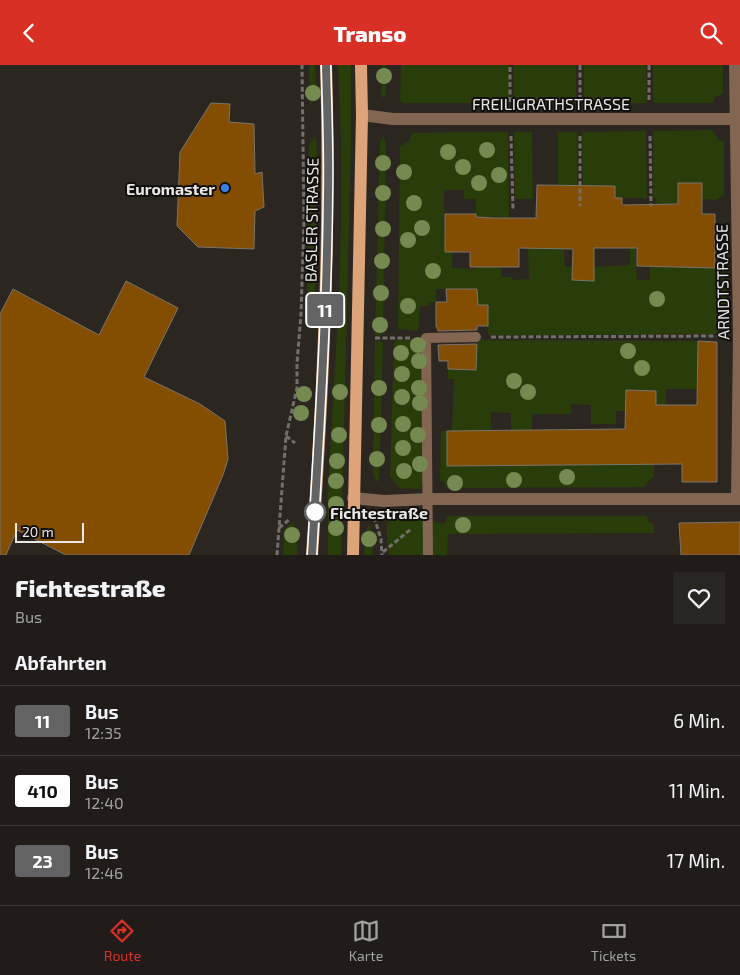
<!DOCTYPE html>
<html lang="de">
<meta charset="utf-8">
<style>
:root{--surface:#211c19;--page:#292522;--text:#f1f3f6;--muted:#a2a1a2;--line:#3e3a38;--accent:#d93025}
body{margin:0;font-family:"Exo 2",sans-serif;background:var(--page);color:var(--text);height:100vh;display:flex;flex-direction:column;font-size:19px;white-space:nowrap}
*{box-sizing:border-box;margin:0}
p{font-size:16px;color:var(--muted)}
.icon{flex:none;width:28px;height:28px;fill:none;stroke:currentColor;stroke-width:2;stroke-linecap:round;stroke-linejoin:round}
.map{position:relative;height:490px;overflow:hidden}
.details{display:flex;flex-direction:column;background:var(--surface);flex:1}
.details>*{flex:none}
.badge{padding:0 10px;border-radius:4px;font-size:18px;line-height:32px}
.scale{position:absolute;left:15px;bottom:12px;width:69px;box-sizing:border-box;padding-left:5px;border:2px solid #ebe7e4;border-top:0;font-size:14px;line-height:18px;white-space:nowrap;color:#ebe7e4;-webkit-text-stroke:4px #12100e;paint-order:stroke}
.map>.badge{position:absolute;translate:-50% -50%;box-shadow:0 0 0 2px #fff}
h2{padding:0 15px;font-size:19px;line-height:45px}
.round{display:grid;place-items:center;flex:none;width:52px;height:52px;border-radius:0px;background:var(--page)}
.head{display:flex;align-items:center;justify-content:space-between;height:85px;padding:0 15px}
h1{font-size:24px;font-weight:800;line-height:38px}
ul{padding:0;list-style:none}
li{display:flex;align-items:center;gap:15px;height:70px;padding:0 15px;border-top:1px solid var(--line)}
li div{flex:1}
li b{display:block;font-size:19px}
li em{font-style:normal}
li .badge{min-width:55px;font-weight:700;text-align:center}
header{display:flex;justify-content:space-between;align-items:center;height:65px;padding:0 15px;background:var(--accent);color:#fff;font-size:22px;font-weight:800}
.tabs{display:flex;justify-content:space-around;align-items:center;height:70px;border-top:1px solid var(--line);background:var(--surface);font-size:14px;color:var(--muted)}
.tabs a{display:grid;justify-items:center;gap:2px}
.tabs .current{color:var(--accent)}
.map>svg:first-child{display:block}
.green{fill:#283d09}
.building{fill:#834d02;stroke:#7b746e}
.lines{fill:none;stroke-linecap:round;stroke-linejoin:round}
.path{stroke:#746e6a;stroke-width:3;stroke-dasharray:5 2.5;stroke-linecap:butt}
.service{stroke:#826652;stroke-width:10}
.minor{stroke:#826652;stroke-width:12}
.primary{stroke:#dda379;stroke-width:12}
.tree{fill:#748a51}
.line-casing{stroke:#fff;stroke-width:11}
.line{stroke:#646363;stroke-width:8}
.shop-dot{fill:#3f7fe0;stroke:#12100e;stroke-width:2}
.stop-dot{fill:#fff;stroke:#646363;stroke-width:2.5}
.labels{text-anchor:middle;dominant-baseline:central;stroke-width:4;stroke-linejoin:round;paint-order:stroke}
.street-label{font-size:16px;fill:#ebe7e4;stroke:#12100e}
.poi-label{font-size:16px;font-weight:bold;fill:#ebe7e4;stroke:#12100e;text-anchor:end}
.stop-label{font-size:16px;font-weight:bold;fill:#ebe7e4;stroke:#12100e;text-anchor:start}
</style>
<header><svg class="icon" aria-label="back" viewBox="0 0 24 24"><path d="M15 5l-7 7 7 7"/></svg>Transo<svg class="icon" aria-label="search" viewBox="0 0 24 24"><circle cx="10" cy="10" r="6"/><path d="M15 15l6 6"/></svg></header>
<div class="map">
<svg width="740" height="490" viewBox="0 0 740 490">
<rect width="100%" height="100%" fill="#2c2621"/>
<!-- green -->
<path class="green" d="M309 0H315L316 32 310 40Z
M338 0H351V77L341 490H328V427L339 230 341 159V75Z
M382 0H386V30L383 33 381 29Z
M401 0H509V38H403L400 35Z
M513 0H576V38L514 39Z
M584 0H646L647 38 584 39Z
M653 0H723V28L714 33 713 38H653Z
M712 65 719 75 724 77V130L716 135 702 134V118H679L678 152 656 140 657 133H653V66Z
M646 66 647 133H583L582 67Z
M459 67H508L509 153 476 152V134H464V125H444L445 187H452V203L476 204 477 184 501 201V212H512L513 215 529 214 528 183 564 184 565 202H572V215L594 216V202L630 200V183H635L637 215H650V201L725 202 726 264 720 269 488 270V240H477L476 224H436V237H429V241H420L418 266 398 264 400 81 409 76 412 68Z
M514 67H532L533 134H515Z
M558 67H577V120L558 134Z
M316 71 317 86 315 241 307 237 309 80Z
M384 71 386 80 383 268 378 272 375 269 380 76Z
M396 275H418L420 278 424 416 420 424 400 423 390 412 394 278Z
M477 275 698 276 697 324H666V346H616V359H591V340L571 339V349H532V366L511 365V348L491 347V366H452L454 314H448V304H476Z
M379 276 383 278 379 412 378 416H376L373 410 375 277Z
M441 366H447V400L654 399V412L649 415 645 422 447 423 443 416H440Z
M448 451H647L648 456 654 460V468L448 469 447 490H389C388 478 384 462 390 452L417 453 444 459Z
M294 456 298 490H283L284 464Z
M368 461H370L373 490H364L366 466Z"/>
<!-- building -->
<path class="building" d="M211 38 230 39 229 57 254 59 255 109 262 107 264 142 255 146 254 184 198 182 177 161 180 87Z
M678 118H702V149H715V203L637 201V183H594V216L572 215 573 184 519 183V202H470V187H445V149H476V152L493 153H536L537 120 615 121V133H622V140L678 139Z
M126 216 178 243 144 312 200 339 225 356 228 394 223 410 189 490H66L17 465 6 490H0V249L13 224 99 270Z
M446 224H477L478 240H488V261H477V265L438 266 437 262H436V237H447Z
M698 276 717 277V417H682V399L447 401V366L625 364 626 325 656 326V340H697Z
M477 279 476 305 448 304V296H439L438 280Z
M740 457V490H681L679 458Z"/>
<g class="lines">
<!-- path -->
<path class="path" d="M580 0V37
M649 0V37
M510 37V0
M511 71 513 145
M580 71V141
M650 71 651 141
M491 272 722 271
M375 273H411
M286 371 295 378
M374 452 381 474 382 490
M279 463 290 454
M383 487 411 464
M277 490 286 371 297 323V298L301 249 304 157 302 0"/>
<!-- service -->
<path class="service" d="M428 490 426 273 476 272"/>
<!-- minor -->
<path class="minor" d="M735 0 739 271 737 433
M362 50 393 54H740
M353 433 384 436 429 434H740"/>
<!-- primary -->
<path class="primary" d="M312 490C323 326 331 164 326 0
M353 490 362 50 361 0"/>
</g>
<!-- trees -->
<g class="tree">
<circle cx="384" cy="11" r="8"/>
<circle cx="313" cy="28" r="8"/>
<circle cx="487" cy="85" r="8"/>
<circle cx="448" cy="87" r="8"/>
<circle cx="383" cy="98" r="8"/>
<circle cx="463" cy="102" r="8"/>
<circle cx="404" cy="107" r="8"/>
<circle cx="499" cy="110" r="8"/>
<circle cx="479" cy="118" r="8"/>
<circle cx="383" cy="128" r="8"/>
<circle cx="414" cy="138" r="8"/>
<circle cx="422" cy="163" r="8"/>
<circle cx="383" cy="164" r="8"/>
<circle cx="408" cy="175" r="8"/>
<circle cx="382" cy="196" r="8"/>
<circle cx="433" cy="206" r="8"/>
<circle cx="381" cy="228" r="8"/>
<circle cx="657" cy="234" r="8"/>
<circle cx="408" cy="241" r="8"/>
<circle cx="380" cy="260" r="8"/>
<circle cx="418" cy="280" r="8"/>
<circle cx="628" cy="286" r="8"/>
<circle cx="401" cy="288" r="8"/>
<circle cx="419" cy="296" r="8"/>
<circle cx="642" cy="303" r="8"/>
<circle cx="402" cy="309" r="8"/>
<circle cx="514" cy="316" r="8"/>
<circle cx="379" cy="323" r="8"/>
<circle cx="419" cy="323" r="8"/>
<circle cx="340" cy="327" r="8"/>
<circle cx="528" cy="327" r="8"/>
<circle cx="304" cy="329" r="8"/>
<circle cx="402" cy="332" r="8"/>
<circle cx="420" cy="338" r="8"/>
<circle cx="301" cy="348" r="8"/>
<circle cx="403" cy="359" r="8"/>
<circle cx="379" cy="360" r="8"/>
<circle cx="339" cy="370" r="8"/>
<circle cx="418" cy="370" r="8"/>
<circle cx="403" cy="383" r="8"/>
<circle cx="377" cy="394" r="8"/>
<circle cx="337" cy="396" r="8"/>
<circle cx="420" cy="399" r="8"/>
<circle cx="404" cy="406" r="8"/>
<circle cx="567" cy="412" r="8"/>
<circle cx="514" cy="415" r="8"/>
<circle cx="336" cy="416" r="8"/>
<circle cx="455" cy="418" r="8"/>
<circle cx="336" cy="439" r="8"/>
<circle cx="463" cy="460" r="8"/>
<circle cx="336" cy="463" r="8"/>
<circle cx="292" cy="470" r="8"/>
<circle cx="369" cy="474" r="8"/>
</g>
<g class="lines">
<defs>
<path id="line" d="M312 490C319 370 327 250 328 129 329 86 327 43 326 0"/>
</defs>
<!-- line casing -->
<use href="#line" class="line-casing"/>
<!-- line -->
<use href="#line" class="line"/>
</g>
<!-- markers -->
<circle class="shop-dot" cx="225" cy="123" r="5"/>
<circle class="stop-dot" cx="315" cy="447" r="10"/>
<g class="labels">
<!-- street labels -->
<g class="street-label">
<text x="551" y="38">FREILIGRATHSTRASSE</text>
<text transform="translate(311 155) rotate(-89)">BASLER STRASSE</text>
<text transform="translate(722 217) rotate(-91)">ARNDTSTRASSE</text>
</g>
<!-- poi labels -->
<g class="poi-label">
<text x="215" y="123">Euromaster</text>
</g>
<!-- stop labels -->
<g class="stop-label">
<text x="330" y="447">Fichtestraße</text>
</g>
</g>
</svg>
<div class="scale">20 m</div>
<b class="badge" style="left:325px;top:245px;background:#646363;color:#fff">11</b>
</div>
<section class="details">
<div class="head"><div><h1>Fichtestraße</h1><p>Bus</p></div><a class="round"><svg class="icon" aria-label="heart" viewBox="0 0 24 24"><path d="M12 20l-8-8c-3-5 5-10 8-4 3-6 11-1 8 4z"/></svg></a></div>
<h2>Abfahrten</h2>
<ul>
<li><span class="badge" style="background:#646363;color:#fff">11</span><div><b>Bus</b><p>12:35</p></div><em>6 Min.</em></li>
<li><span class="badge" style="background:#fff;color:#111">410</span><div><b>Bus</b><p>12:40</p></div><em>11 Min.</em></li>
<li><span class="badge" style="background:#646363;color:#fff">23</span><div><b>Bus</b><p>12:46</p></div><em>17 Min.</em></li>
</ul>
</section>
<nav class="tabs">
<a class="current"><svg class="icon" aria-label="directions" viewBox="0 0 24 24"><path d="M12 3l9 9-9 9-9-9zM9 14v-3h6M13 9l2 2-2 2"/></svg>Route</a>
<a><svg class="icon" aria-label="map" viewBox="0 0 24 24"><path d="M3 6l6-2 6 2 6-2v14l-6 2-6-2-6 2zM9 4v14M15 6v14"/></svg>Karte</a>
<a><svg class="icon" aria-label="tickets" viewBox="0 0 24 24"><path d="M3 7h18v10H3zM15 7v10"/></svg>Tickets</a>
</nav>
